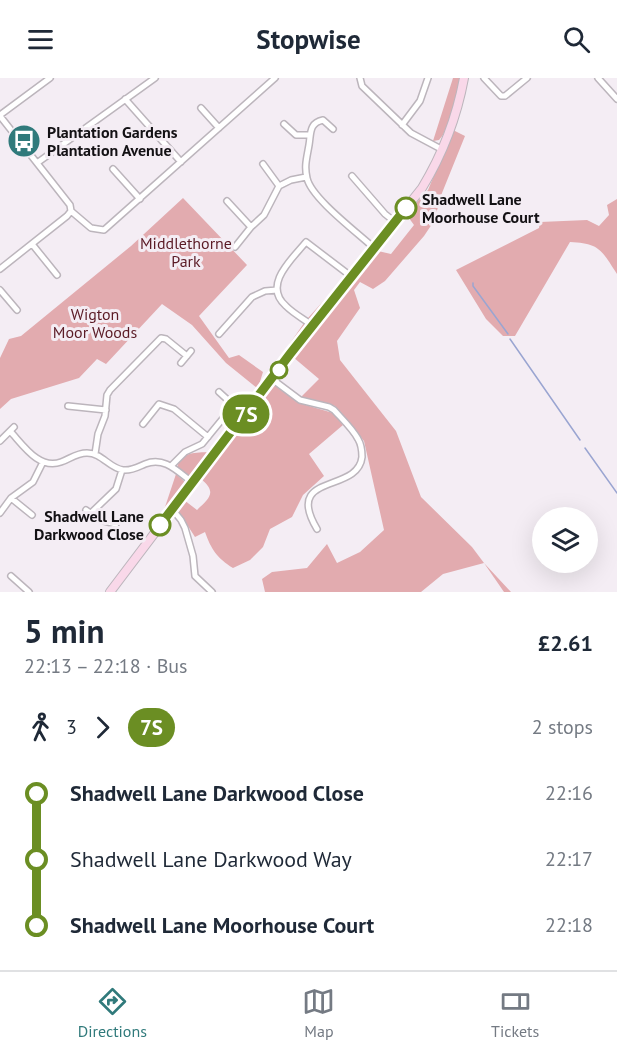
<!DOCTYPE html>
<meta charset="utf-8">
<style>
:root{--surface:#fff;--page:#f2f2f3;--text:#1f2937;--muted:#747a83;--line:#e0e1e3;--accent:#307a7b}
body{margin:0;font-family:"PT Sans",sans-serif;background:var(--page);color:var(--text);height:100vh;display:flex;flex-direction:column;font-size:22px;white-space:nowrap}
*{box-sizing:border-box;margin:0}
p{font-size:20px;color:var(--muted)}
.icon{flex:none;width:33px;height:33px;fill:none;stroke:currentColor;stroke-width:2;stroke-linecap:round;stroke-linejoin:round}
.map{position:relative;height:514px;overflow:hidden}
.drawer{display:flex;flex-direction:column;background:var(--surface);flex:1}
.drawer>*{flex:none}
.badge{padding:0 12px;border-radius:20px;font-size:21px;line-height:39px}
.fabs{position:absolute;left:532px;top:429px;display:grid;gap:12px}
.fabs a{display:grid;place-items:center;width:66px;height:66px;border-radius:50%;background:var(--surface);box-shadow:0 6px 24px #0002;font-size:30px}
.map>.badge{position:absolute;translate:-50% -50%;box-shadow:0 0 0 3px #fff}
.legs{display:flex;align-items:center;gap:9px;height:66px;padding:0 24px;font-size:20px}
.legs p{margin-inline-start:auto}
.overview{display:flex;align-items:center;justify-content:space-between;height:102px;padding:0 24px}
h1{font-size:33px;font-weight:600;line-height:45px}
ul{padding:0 24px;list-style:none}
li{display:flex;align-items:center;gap:21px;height:66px;font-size:22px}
li i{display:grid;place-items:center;width:9px;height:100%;margin:0 8px;background:currentColor}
li i::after{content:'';width:15px;height:15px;margin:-8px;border:4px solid;border-radius:50%;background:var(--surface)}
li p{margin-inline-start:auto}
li:first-child i{background:linear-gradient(#0000 50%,currentColor 0)}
li:last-child i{background:linear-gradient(currentColor 50%,#0000 0)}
header{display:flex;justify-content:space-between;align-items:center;height:78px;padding:0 24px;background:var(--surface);font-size:27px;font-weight:600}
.tabs{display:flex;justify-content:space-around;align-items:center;height:84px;border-top:2px solid var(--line);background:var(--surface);font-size:16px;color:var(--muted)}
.tabs a{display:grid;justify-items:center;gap:3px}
.tabs .active{color:var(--accent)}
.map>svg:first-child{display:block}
.green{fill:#e2abaf}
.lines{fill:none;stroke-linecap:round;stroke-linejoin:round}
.stream{stroke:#9aa5d1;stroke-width:1.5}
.street-casing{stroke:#bcb5bc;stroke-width:8}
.secondary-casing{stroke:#bcb5bc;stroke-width:10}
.street{stroke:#fff;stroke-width:5}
.secondary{stroke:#f9d8e9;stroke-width:8}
.line-1-casing{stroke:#fff;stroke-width:14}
.line-1{stroke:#6b8e23;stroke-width:9}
.stop-1-dot{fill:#fff;stroke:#6b8e23;stroke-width:3}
.labels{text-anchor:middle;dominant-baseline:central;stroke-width:6;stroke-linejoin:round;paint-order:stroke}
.poi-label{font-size:16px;font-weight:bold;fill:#131114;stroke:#f4edf4;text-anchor:start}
.stop-label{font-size:16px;font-weight:bold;fill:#131114;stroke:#f4edf4;text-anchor:start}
.park-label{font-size:16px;fill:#5b1b26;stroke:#f4edf4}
</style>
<header><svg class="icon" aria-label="menu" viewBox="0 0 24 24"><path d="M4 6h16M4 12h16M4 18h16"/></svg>Stopwise<svg class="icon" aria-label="search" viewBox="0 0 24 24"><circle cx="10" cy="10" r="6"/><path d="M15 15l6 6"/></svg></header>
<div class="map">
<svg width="617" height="514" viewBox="0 0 617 514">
<rect width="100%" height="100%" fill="#f4edf4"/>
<!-- green -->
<path class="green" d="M453 0H461L457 22 443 57 439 62 433 63Z
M453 52 465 58 442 115 434 143 424 158 385 203 373 211 360 204 354 212 360 230 337 263 340 282 396 353 421 419 472 469 484 485 511 514H504L484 485 443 496 421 514H265L262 501 272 494 307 490 327 466 337 485 360 474 384 452 364 363 335 328 301 319 319 301 293 279 378 173 391 176 414 147 406 136 428 112Z
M183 120 247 187 199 238 229 280 239 277 263 294 258 310 260 312 195 397 187 398 177 390C181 374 193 375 207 374L257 310 226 285 192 247 162 226 106 286 97 281 79 300 11 321 0 331V280L9 261 21 258 131 168Z
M617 121V196C602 173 600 165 570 164L515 258H503L486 241 456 192 539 150 540 144 587 142 599 148 609 137 607 127Z
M345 199 346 200 315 240H308Z
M304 245 306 248 304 254 268 297Z
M274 307 299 325 333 335 343 347 309 376 324 398 303 417 292 439 270 451 263 469 250 482 233 490C217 480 211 471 205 454L195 459 177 431 184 422 197 432C210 420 217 414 201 401Z
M176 396 185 404V410L153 450 165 429Z"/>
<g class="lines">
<!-- stream -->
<path class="stream" d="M473 205V208L508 256
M510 261 580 362
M585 370 617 415"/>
<defs>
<path id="street" d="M360 0 362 8 411 55 441 71
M484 0 501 18H505L527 0
M598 0 617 21
M125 21 181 84
M201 30 219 50
M0 37 50 0
M0 38 70 127 71 133 91 150 104 152 275 0
M284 46 296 57H309
M402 47 420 23 428 0
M333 51 323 42C309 45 311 55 309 67 307 79 304 88 307 100 311 120 358 155 374 170
M37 85 155 0
M263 86 279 108
M113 91 140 121
M352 98 385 136 395 144
M227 123 251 149
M32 166 57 197
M235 169 251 149 264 137 279 108 291 102 306 99
M0 191 67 138 71 133
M0 212 17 232
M313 248C304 241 294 236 286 228 262 207 292 181 306 164L352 199
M219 256 252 219 265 213 277 212
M181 285 191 273
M272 301 300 322 329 329 334 332C342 341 352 350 358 361 361 366 362 373 362 379 358 416 283 394 317 451
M68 328 106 332
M143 346 159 326 174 331 208 359
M10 353C23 367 39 392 61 384 70 381 76 375 87 375 102 375 109 390 123 392 132 393 138 389 145 386 165 378 178 394 193 405
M0 363 14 349
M95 376 98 356 105 338 107 317 110 312 161 260 166 261 187 278
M171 388 185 374 202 366 229 333 230 324 219 314
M11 420 32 437
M172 431 181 442 185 450 193 478 195 498 212 514
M86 432 100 442 116 446
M0 435 11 420 33 404 43 384
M91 435 116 411 122 392
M11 498 29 514"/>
<path id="secondary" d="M110 514 290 276 422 110C442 77 457 38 464 0"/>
</defs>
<!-- street casing -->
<use href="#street" class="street-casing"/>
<!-- secondary casing -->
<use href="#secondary" class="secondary-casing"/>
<!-- street -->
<use href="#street" class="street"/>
<!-- secondary -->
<use href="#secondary" class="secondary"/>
</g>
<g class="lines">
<defs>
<path id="line-1" d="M160 447 290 276 406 130"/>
</defs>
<!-- line-1 casing -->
<use href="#line-1" class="line-1-casing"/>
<!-- line-1 -->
<use href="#line-1" class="line-1"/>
</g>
<!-- icons -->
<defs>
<symbol id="bus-disc" viewBox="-11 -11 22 22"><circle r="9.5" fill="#307a7b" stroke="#f4edf4"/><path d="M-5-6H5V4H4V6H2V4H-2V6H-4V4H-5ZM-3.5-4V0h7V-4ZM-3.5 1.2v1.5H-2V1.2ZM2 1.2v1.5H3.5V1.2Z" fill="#fff"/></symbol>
</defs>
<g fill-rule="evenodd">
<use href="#bus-disc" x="5" y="44" width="38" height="38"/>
</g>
<!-- markers -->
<g class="stop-1-dot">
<circle cx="406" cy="130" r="10"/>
<circle cx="279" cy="292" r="8"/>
<circle cx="160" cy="447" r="10"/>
</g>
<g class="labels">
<!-- poi labels -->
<g class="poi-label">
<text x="47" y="54">Plantation Gardens<tspan x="47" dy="18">Plantation Avenue</tspan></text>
</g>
<!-- stop labels -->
<g class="stop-label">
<text x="422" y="121">Shadwell Lane<tspan x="422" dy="18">Moorhouse Court</tspan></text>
<text x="144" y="438" text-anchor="end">Shadwell Lane<tspan x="144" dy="18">Darkwood Close</tspan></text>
</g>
<!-- park labels -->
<g class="park-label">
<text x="186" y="165">Middlethorne<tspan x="186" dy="18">Park</tspan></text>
<text x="95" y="236">Wigton<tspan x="95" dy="18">Moor Woods</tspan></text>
</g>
</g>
</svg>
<div class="fabs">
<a><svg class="icon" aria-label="layers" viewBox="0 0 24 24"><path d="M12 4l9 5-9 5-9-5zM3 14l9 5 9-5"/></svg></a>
</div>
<b class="badge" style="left:246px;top:336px;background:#6b8e23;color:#fff">7S</b>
</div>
<section class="drawer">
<div class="overview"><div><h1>5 min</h1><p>22:13 – 22:18 · Bus</p></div><b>£2.61</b></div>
<div class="legs"><svg class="icon" aria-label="walk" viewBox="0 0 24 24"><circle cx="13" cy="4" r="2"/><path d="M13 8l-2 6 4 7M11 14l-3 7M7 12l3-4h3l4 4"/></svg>3<svg class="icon" aria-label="forward" viewBox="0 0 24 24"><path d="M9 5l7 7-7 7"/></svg><b class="badge" style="background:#6b8e23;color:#fff">7S</b><p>2 stops</p></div>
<ul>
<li><i style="color:#6b8e23"></i><b>Shadwell Lane Darkwood Close</b><p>22:16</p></li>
<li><i style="color:#6b8e23"></i><span>Shadwell Lane Darkwood Way</span><p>22:17</p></li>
<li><i style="color:#6b8e23"></i><b>Shadwell Lane Moorhouse Court</b><p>22:18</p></li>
</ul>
</section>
<nav class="tabs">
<a class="active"><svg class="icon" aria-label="directions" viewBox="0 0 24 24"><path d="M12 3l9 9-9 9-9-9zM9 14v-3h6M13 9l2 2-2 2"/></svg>Directions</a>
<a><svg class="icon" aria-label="map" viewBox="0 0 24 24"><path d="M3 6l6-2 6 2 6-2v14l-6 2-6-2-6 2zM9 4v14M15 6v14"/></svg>Map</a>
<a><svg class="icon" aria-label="tickets" viewBox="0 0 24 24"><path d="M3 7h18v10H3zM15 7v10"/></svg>Tickets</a>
</nav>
